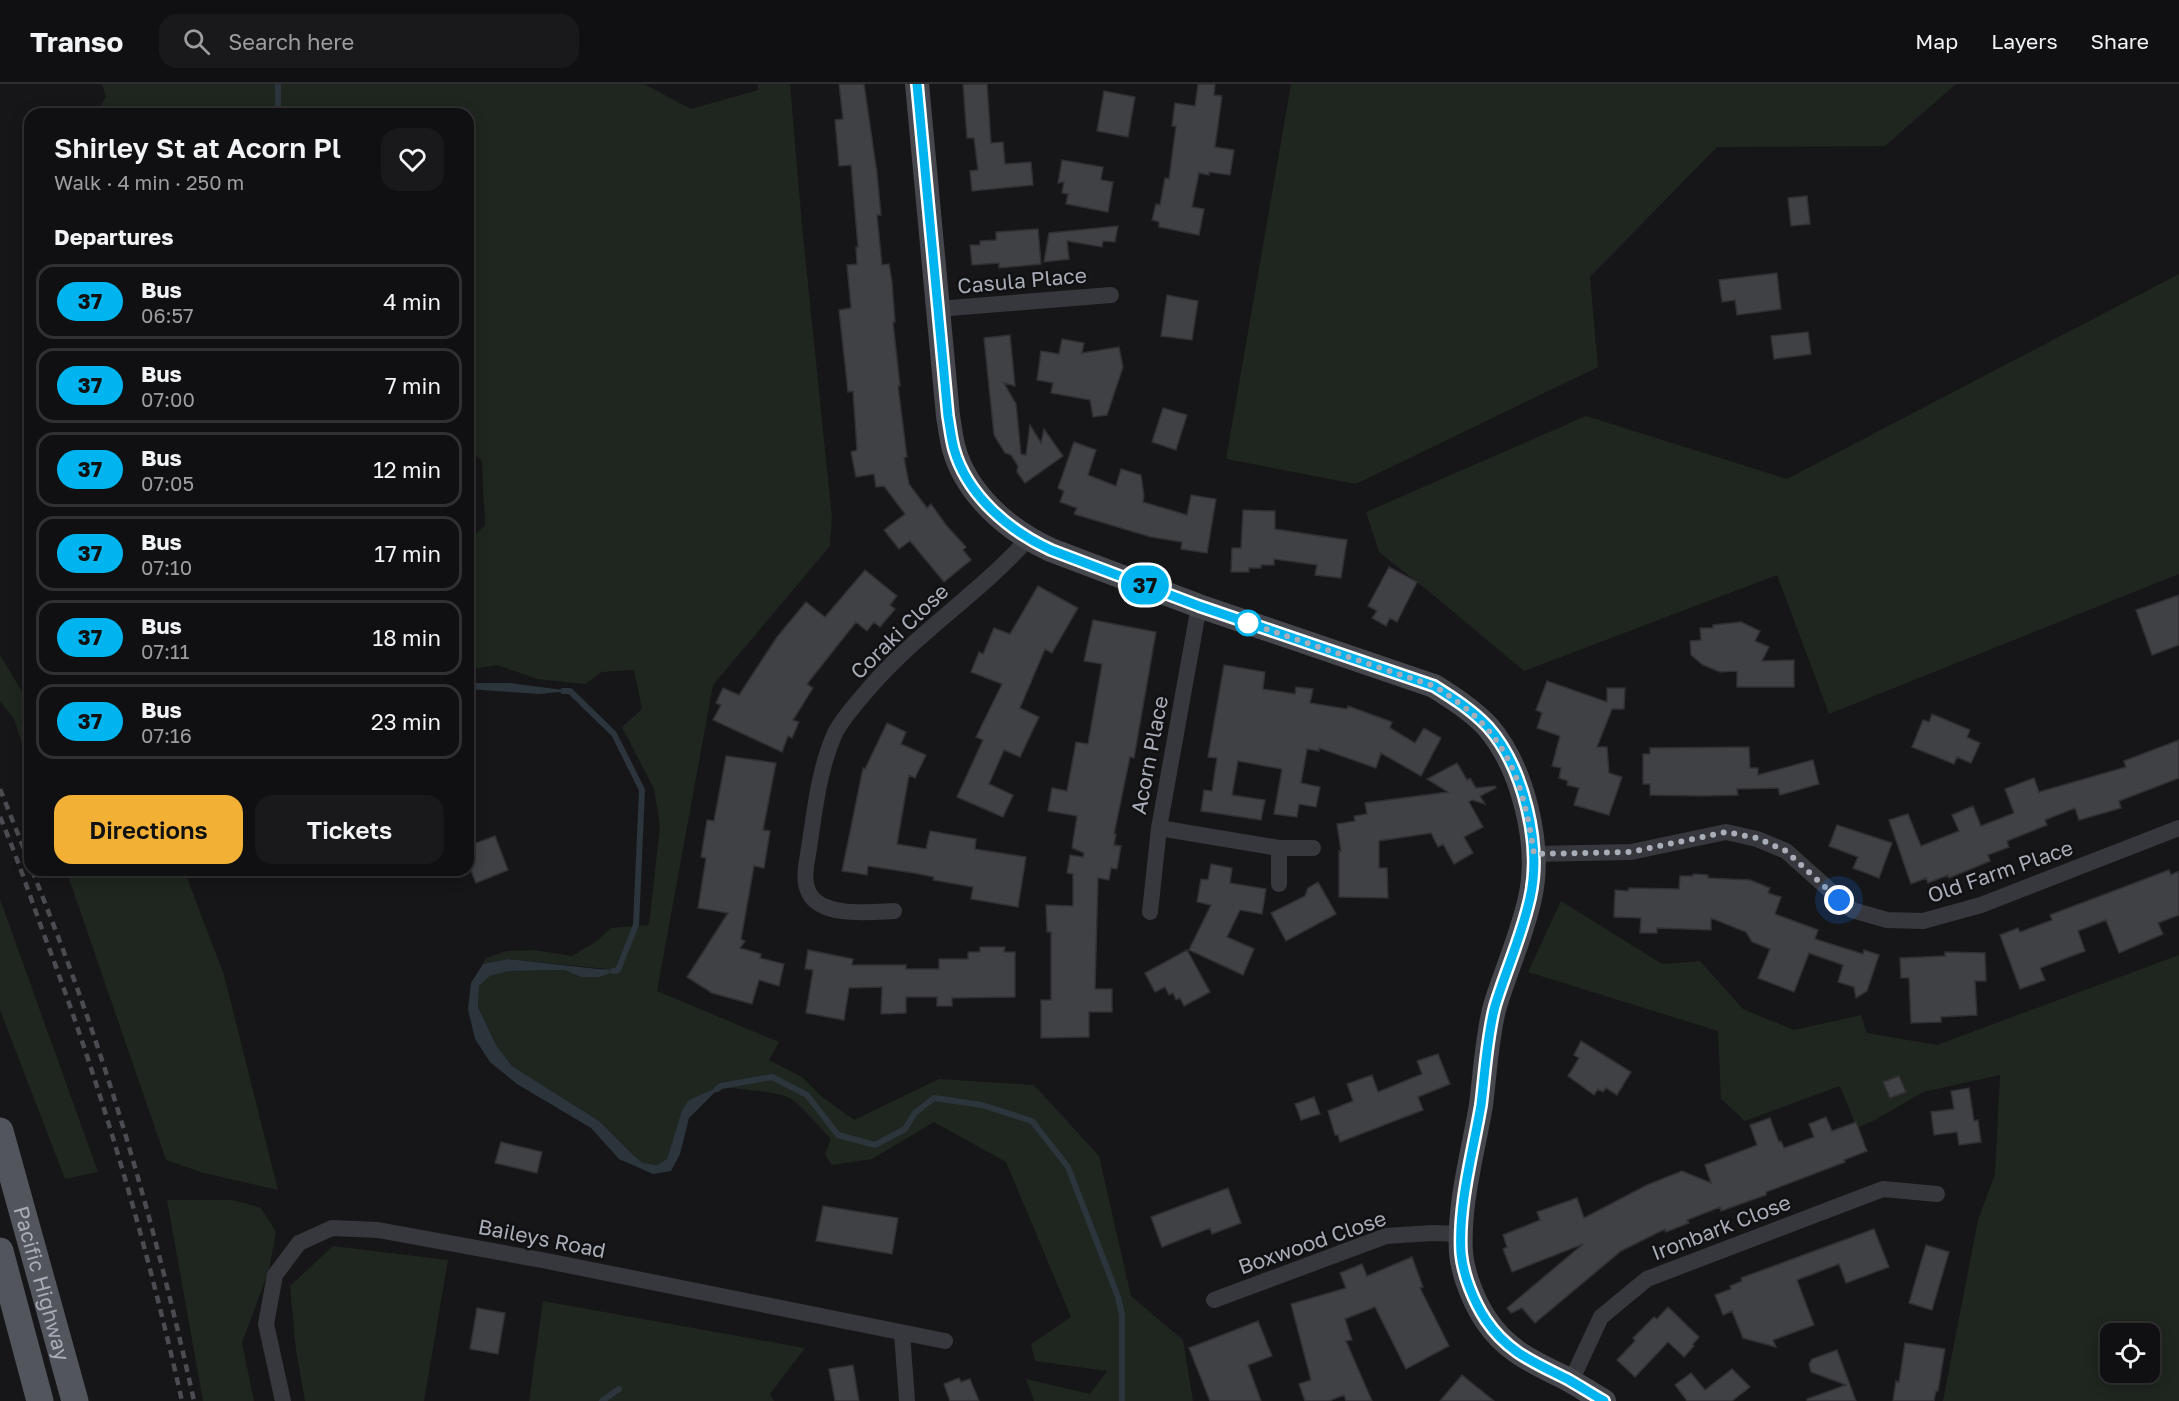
<!DOCTYPE html>
<meta charset="utf-8">
<style>
:root{--surface:#101012;--page:#19191b;--text:#f1f3f6;--muted:#9c9d9f;--line:#303032;--accent:#f2b134}
body{margin:0;font-family:"Golos Text",sans-serif;background:var(--page);color:var(--text);height:100vh;display:flex;flex-direction:column;font-size:22px;white-space:nowrap}
*{box-sizing:border-box;margin:0}
p{font-size:20px;color:var(--muted)}
.icon{flex:none;width:33px;height:33px;fill:none;stroke:currentColor;stroke-width:2;stroke-linecap:round;stroke-linejoin:round}
.map{position:relative;flex:1;overflow:hidden}
.panel{position:absolute;left:24px;top:24px;width:450px;height:768px;display:flex;flex-direction:column;background:var(--surface);border-radius:18px;box-shadow:0 3px 15px #0003,0 0 0 2px var(--line)}
.panel>*{flex:none}
.badge{padding:0 12px;border-radius:20px;font-size:21px;line-height:39px}
.fabs{position:absolute;left:2100px;top:1239px;display:grid;gap:12px}
.fabs a{display:grid;place-items:center;width:60px;height:60px;border-radius:12px;background:var(--surface);box-shadow:0 3px 15px #0003,0 0 0 2px var(--line);font-size:30px}
.you{position:absolute;width:30px;height:30px;margin:-15px;border:4px solid #fff;border-radius:50%;background:#1a73e8;box-shadow:0 0 0 9px #1a73e833}
.map>.badge{position:absolute;translate:-50% -50%;box-shadow:0 0 0 3px #fff}
h2{padding:0 30px;font-size:22px;line-height:54px}
.round{display:grid;place-items:center;flex:none;width:63px;height:63px;border-radius:18px;background:var(--page)}
.head{display:flex;align-items:center;justify-content:space-between;height:102px;padding:0 30px}
h1{font-size:28px;font-weight:600;line-height:45px}
.action{display:flex;gap:12px;margin-top:auto;padding:12px 30px}
.action a{flex:1;height:69px;border-radius:18px;background:var(--accent);color:#111;font-size:24px;font-weight:600;line-height:69px;text-align:center}
.action a+a{background:var(--page);color:var(--text)}
ul{padding:0;list-style:none}
li{display:flex;align-items:center;gap:18px;height:75px;margin:0 12px 9px;padding:0 18px;border:3px solid var(--line);border-radius:18px}
li div{flex:1}
li b{display:block;font-size:22px}
li em{font-style:normal}
li .badge{min-width:66px;font-weight:700;text-align:center}
header{display:flex;align-items:center;gap:36px;box-sizing:border-box;height:84px;padding:0 30px;background:var(--surface);border-bottom:2px solid var(--line)}
header strong{font-size:28px}
nav{display:flex;gap:33px;margin-inline-start:auto;font-size:21px}
.search{width:420px;height:54px;background:var(--page);display:flex;align-items:center;gap:15px;box-sizing:border-box;padding:0 21px;border-radius:18px;color:var(--muted);font-size:22px}
.map>svg:first-child{display:block}
.green{fill:#1e261f;fill-rule:evenodd}
.water{fill:#2c353c}
.lines{fill:none;stroke-linecap:round;stroke-linejoin:round}
.stream{stroke:#2c353c;stroke-width:6}
.building{fill:#404145;stroke:#303034;stroke-width:1.5}
.street{stroke:#37383d;stroke-width:16}
.secondary{stroke:#45474d;stroke-width:24}
.primary{stroke:#53555c;stroke-width:27}
.rail{stroke:#4a4c52;stroke-width:4.5;stroke-dasharray:8 6;stroke-linecap:butt}
.line-casing{stroke:#fff;stroke-width:14}
.line{stroke:#00b5ef;stroke-width:9}
.walk{stroke:#a8adb8;stroke-width:6;stroke-dasharray:0 10.8}
.stop-dot{fill:#fff;stroke:#00b5ef;stroke-width:3}
.labels{text-anchor:middle;dominant-baseline:central;stroke-width:5;stroke-linejoin:round;paint-order:stroke}
.street-label{font-size:21px;fill:#a8adb8;stroke:#111113}
</style>
<header>
<strong>Transo</strong>
<div class="search"><svg class="icon" aria-label="search" viewBox="0 0 24 24"><circle cx="10" cy="10" r="6"/><path d="M15 15l6 6"/></svg>Search here</div>
<nav><a>Map</a><a>Layers</a><a>Share</a></nav>
</header>
<div class="map">
<svg width="2179" height="1317" viewBox="0 0 2179 1317">
<rect width="100%" height="100%" fill="#161618"/>
<!-- green -->
<path class="green" d="M102 0H644L691 25 758 6V0H790L802 141 832 434 830 462 713 601 657 907 779 958 769 976 802 993 821 1012 854 1036 939 995 1034 1001 1099 1072 1131 1212 1183 1256 1193 1317H1034L1026 1295 1090 1310 1107 1287 1035 1277 1031 1260 1071 1233 1006 1078 934 1038 872 1075 832 1081 825 1070 831 1055C822 1046 801 1021 791 1015 776 1006 739 1007 721 1002L682 1026 667 1075 657 1081 643 1079 632 1070 599 1037 512 982 496 961 478 923 479 902 490 892 509 887 564 886 581 893H600L617 886 508 875 483 880 486 874 507 867 534 866 572 872 597 857 611 844 649 841 660 742 654 705 622 643 642 625 634 586 602 588 585 600 537 595 497 581 468 586V458L485 441 482 378 468 361V30H97L106 12Z
M1291 0H1956L1885 62 1717 63 1590 193 1598 283 1356 400 1226 375Z
M2179 190V490L1829 630 1777 491 1524 587 1432 510 1379 468 1366 428 1586 332 1787 395Z
M0 571 30 621V683L14 635 0 617Z
M66 786H184L224 891 278 1106 204 1089 166 1076Z
M0 815 98 1088 65 1095 0 926Z
M1561 817 1662 880 1700 877 1743 925 1794 946 1861 931 1867 949 1937 961 2179 871V1317H1943L1978 1136 1995 1090 2000 991 1923 1008 1875 1036 1857 1044 1840 1002 1745 1037 1721 1015 1718 947 1528 888ZM2110 1250H2150V1288H2110Z
M167 1116H233L261 1124 276 1148 269 1186 242 1259 254 1317H203Z
M333 1162 448 1176 424 1317H305L296 1266 290 1202Z
M543 1217 805 1264 770 1310 774 1317H529Z"/>
<!-- water -->
<path class="water" d="M468 599H510L570 607 539 610 468 605Z
M508 875 598 885 618 886 600 893H581L564 886 509 887 490 892 479 902 478 923 496 961 512 982 599 1037 632 1070 643 1079 657 1081 667 1075 682 1026 689 1016 721 1002 689 1034 680 1070 671 1087 653 1090 619 1075 591 1044 517 1000 490 978 475 955 468 925 471 899 483 880Z"/>
<g class="lines">
<!-- stream -->
<path class="stream" d="M278 0V30
M468 369 471 371 468 379
M563 607H570L614 650 642 706 636 841 618 886 613 887
M717 1005 721 1002 772 993 807 1011 838 1051 875 1061 905 1045 915 1029 934 1014 982 1021 1032 1037 1068 1083 1118 1213 1122 1231V1317
M602 1317 619 1305"/>
</g>
<!-- building -->
<path class="building" d="M839 0H864L877 89 881 131H877L882 181 889 180 892 198 895 238H893L900 302H898L907 373 904 374 909 400 927 424 931 420 946 441 966 463 963 466 971 476 944 498 910 457 899 465 884 446 905 430 884 402 876 403 874 390 856 393 851 368 857 366 853 307 848 308 839 226 851 224 847 181 857 180 856 163H858L851 81 839 82 835 36 843 35Z
M963 0H987L991 59 1003 58 1005 80 1031 78 1033 101 972 107 970 87 978 86 974 54H967Z
M1198 0H1215L1214 11 1222 12 1215 63 1234 66 1230 91 1209 88V91L1199 89 1192 123 1204 125 1199 151 1159 143V138L1152 136 1156 120 1160 121 1165 94 1169 95 1176 42H1172L1175 19 1195 22Z
M1104 7 1135 13 1128 53 1097 47Z
M1062 76 1103 83 1101 96 1113 98 1108 128 1066 120 1068 110 1062 109 1064 98 1058 99Z
M1807 112 1810 140 1791 142 1788 114Z
M1118 142 1115 158 1103 157 1102 163 1067 157 1069 175 1044 178 1049 149Z
M1038 145 1041 180 999 184V179L972 181 970 161H980V157L996 156V148Z
M1777 189 1781 225 1737 231 1735 216 1722 218 1719 196Z
M1167 211 1198 217 1192 256 1161 252Z
M1808 248 1811 270 1774 275 1771 252Z
M1010 251 1015 302 1004 299 1016 320 1021 370 1026 371 1030 341 1041 359 1044 345 1063 372 1025 399 1017 388 1018 382 1011 371 1005 369 994 351 984 254Z
M1062 255 1084 259 1082 269 1119 263 1123 283 1107 331 1093 333 1090 316 1051 309 1053 299 1037 296 1041 267 1059 270Z
M1163 324 1187 331 1176 366 1152 358Z
M1074 358 1096 366 1088 391 1116 402 1121 385 1141 391 1144 412 1143 418 1187 431 1191 411 1216 415 1207 469 1181 465 1182 458 1151 453 1074 430 1077 424 1060 418 1064 407 1058 404Z
M1243 426 1275 427V445L1347 456 1341 494 1315 491 1317 481 1274 475V481H1261V484H1249V488H1231L1232 464H1241Z
M1389 483 1417 498 1397 538 1390 534 1386 542 1372 534 1377 527 1368 522Z
M865 486 897 512 890 521 895 525 880 543 874 538 867 547 856 538 807 600 813 604 793 636 799 638 792 654 788 652 782 668 713 636 721 621 716 619 723 604 739 611 777 553 806 518 825 533Z
M1038 502 1078 524 1052 569 1045 565 1020 624 1039 633 1020 673 1004 666 989 700 1013 711 1003 733 957 713 983 656 976 653 1002 600 971 588 979 568 983 570 994 544 1010 550Z
M2179 511V561L2152 571 2136 526Z
M1093 536 1156 548 1134 674 1130 673 1114 750H1116L1114 761 1121 762 1117 785 1111 784 1109 796 1098 794 1095 905H1112V928H1089V953L1041 954V916H1051V848H1047L1046 821 1073 822V790L1067 789 1070 771 1083 773 1084 769 1072 764 1077 732 1048 727 1052 704 1067 707 1076 658 1088 660 1102 580 1084 577Z
M1741 538 1760 547 1755 557 1769 563 1762 577 1794 576V603H1737V587L1720 588 1703 581 1691 571 1690 557 1701 556 1700 544H1713V541Z
M1224 581 1265 588 1263 605 1295 610 1296 603 1313 605 1310 619 1347 625 1348 622 1392 638 1390 644 1415 659 1424 644 1441 654 1421 692 1381 669 1376 684 1319 664V667L1307 665 1301 699 1320 703 1316 723 1299 720 1297 733 1274 730 1282 685 1238 677 1232 711 1265 716 1261 736 1201 727 1204 706 1212 707 1217 674 1208 673Z
M1547 597 1607 618V604H1625L1624 625H1612L1597 663H1607L1609 689 1622 693 1609 731 1574 721 1579 704 1567 701 1568 697 1559 694 1561 684 1552 682 1560 652 1537 644 1542 629 1536 626Z
M1932 630 1970 646 1967 653 1980 659 1971 679 1957 673 1954 680 1912 663 1923 636 1929 638Z
M887 639 906 648 901 660 926 671 915 694 909 691 897 760 926 765 930 747 976 755 975 765 1026 773 1018 823 971 815 973 803 933 796 934 793 914 789 868 782 867 791 842 787 863 684 865 685Z
M2179 656V694L2119 717 2121 724 2079 736 2075 724 2045 736 2047 741 2007 757 2009 763 1988 771 1990 777 1949 794 1948 791 1928 799 1926 794 1911 800 1889 736 1908 730 1921 762 1959 747 1952 731 1973 722 1981 742 2014 729 2005 705 2034 694 2039 708 2126 683 2124 677Z
M1749 663 1750 684H1758V691L1813 676 1819 700 1780 711 1778 704 1737 705 1738 711 1702 712 1650 711V700H1643V670H1650V664Z
M726 672 776 679 763 746 770 747 764 784 754 782 741 855 745 857 740 864 761 870 760 874 784 880 779 902 759 896 752 920 712 909 687 893 728 829 698 824 706 774 701 773 707 736 714 737Z
M1457 679 1467 696 1470 694 1476 704 1495 702 1496 704 1480 712 1485 720 1472 716 1469 718 1483 743 1464 753 1473 769 1454 780 1443 760 1438 763 1431 749 1379 757V784H1387L1388 814 1339 813V767H1341L1337 740 1355 737 1354 732 1367 730 1365 719 1448 708 1427 695Z
M1837 741 1892 759 1879 794 1853 784 1858 773 1829 762Z
M495 752 508 786 476 799 468 779V762Z
M1211 780 1232 784 1230 799 1266 805 1262 830 1240 826 1227 853 1254 865 1243 891 1189 866 1211 821 1197 818 1201 795 1208 796Z
M2169 786 2171 791 2179 787V831L2158 839 2163 850 2119 869 2106 836 2078 847 2085 867 2040 884 2045 896 2020 905 2000 851 2018 844 2020 848 2052 836 2050 831Z
M1693 790 1708 791V794L1750 796 1770 804 1768 809 1781 813 1775 830 1818 846 1815 855 1863 870 1864 866 1879 871 1867 907 1856 914 1854 903 1838 898 1843 881 1809 869 1794 908 1758 894 1770 865 1752 858 1746 848 1711 834V846L1657 844V849H1640L1641 834 1614 833 1615 806 1628 807 1629 804 1679 805 1680 792H1693Z
M1318 798 1336 830 1286 857 1271 829 1305 812 1308 804Z
M980 863H1005L1004 868H1015V913L952 914V922H937V913H906V929L881 930 882 903 849 904 844 936 806 929 813 886 805 885 808 866 853 875 852 881H906V885H939V875H968V868H980Z
M1187 866 1210 908 1184 922 1180 914 1176 916 1173 909 1169 911 1165 903 1155 908 1145 889Z
M1945 868 1985 869 1986 897H1975L1977 931 1941 933V938L1911 939 1909 894H1901L1900 874 1945 872Z
M1581 957 1631 988 1617 1011 1606 1004 1603 1008 1598 1005 1594 1011 1568 992 1579 974 1574 971Z
M1438 970 1450 1000 1418 1013 1423 1026 1340 1058 1338 1051H1335L1328 1027 1353 1017 1347 1000 1372 991 1378 1008 1422 990 1417 977Z
M1899 992 1906 1008 1890 1014 1883 998Z
M1969 1004 1974 1037 1978 1036 1981 1058 1959 1061 1957 1048 1934 1051 1931 1028 1954 1025 1951 1007Z
M1314 1013 1320 1030 1301 1036 1295 1020Z
M1826 1033 1832 1047 1856 1038 1867 1067 1844 1076 1845 1078 1766 1108V1111L1721 1127 1720 1123 1687 1136 1689 1139 1666 1148 1665 1145 1621 1167 1535 1239 1522 1224 1511 1229 1507 1224 1583 1160 1512 1188 1503 1165 1507 1163 1503 1151 1540 1136 1537 1128 1577 1114 1584 1134 1647 1101 1682 1087 1711 1099 1705 1081 1757 1061 1750 1041 1770 1034 1779 1058 1781 1057 1784 1064 1814 1053 1809 1040Z
M501 1058 542 1068 537 1089 495 1079Z
M1228 1104 1241 1139 1212 1150 1210 1144 1162 1163 1151 1133Z
M823 1122 898 1134 892 1170 816 1157Z
M1874 1145 1889 1183 1846 1199 1839 1180 1797 1196 1814 1241 1773 1256 1776 1263 1743 1254 1732 1227 1723 1231 1715 1211 1731 1205 1730 1202 1742 1197 1741 1194Z
M1926 1161 1949 1168 1932 1226 1909 1219Z
M1412 1173 1423 1203 1420 1204 1449 1262 1406 1285 1375 1223 1345 1235 1352 1256 1346 1257 1372 1317H1346L1344 1311 1329 1317H1305L1299 1300 1311 1296 1291 1220 1346 1204 1340 1189 1362 1180 1367 1192Z
M1668 1223 1699 1253 1693 1260 1694 1262 1684 1273 1668 1258 1635 1293 1617 1276 1635 1257 1633 1254 1654 1233 1657 1235Z
M477 1224 505 1229 498 1270 470 1265Z
M1258 1237 1272 1272 1248 1281 1261 1317H1210L1189 1264Z
M1905 1259 1945 1265 1938 1307H1936L1934 1317H1893L1896 1297 1899 1298Z
M1837 1266 1856 1317H1807V1315L1846 1301 1811 1288 1809 1280 1812 1275Z
M853 1281 859 1317H835L829 1285Z
M1732 1285 1750 1303 1732 1317H1687L1675 1301 1691 1289 1705 1306Z
M1462 1291 1494 1317H1440Z
M959 1294 961 1298 970 1295 979 1317H950L944 1300Z"/>
<g class="lines">
<!-- street -->
<path class="street" d="M937 225 1111 211
M1159 744 1279 764H1313
M1279 764V800
M1534 770 1631 768 1726 748 1757 755 1786 767 1852 826 1887 836 1923 837 1981 821 2179 744
M894 827C871 828 822 834 809 809 802 795 807 778 809 764 815 725 819 685 835 649 843 634 855 621 865 609 913 551 978 511 1028 455
M1150 828 1159 744 1199 522
M1214 1216 1386 1152 1432 1149 1462 1150
M902 1249 907 1317
M1571 1297 1601 1233 1647 1195 1883 1105 1937 1110
M283 1317 266 1240 275 1191 299 1159 332 1144 378 1146 547 1177 945 1257"/>
<!-- secondary -->
<path class="secondary" d="M917 0 948 332C950 343 951 354 954 365 967 411 1009 447 1051 466L1199 522 1434 602C1453 614 1472 626 1488 643 1523 684 1542 761 1530 814 1522 851 1506 886 1495 922 1487 951 1485 990 1481 1021 1473 1069 1458 1120 1461 1169 1463 1191 1474 1218 1486 1236 1508 1269 1536 1279 1569 1296 1581 1303 1592 1310 1604 1317"/>
<!-- primary -->
<g class="primary">
<path id="s1" d="M0 1047 75 1317"/>
<path d="M0 1167 40 1317"/>
</g>
<!-- rail -->
<path class="rail" d="M0 705 30 780
M0 733C16 770 29 809 43 848 101 1001 146 1157 182 1317
M32 786C47 824 62 862 76 901 125 1036 163 1177 194 1317"/>
</g>
<g class="lines">
<defs>
<path id="line" d="M917 0 948 332C950 343 951 354 954 365 967 411 1009 447 1051 466L1199 522 1434 602C1453 614 1472 626 1488 643 1524 684 1542 761 1530 814 1522 851 1506 886 1495 922 1487 952 1485 989 1481 1021 1473 1068 1458 1121 1461 1169 1463 1191 1474 1218 1486 1236 1508 1269 1536 1279 1569 1296 1581 1303 1592 1310 1604 1317"/>
</defs>
<!-- line casing -->
<use href="#line" class="line-casing"/>
<!-- line -->
<use href="#line" class="line"/>
<!-- walk -->
<path class="walk" d="M1248 539 1242 537 1434 602C1505 645 1522 690 1534 770L1631 768 1726 748 1757 754 1786 767 1839 816"/>
</g>
<!-- markers -->
<circle class="stop-dot" cx="1248" cy="539" r="12"/>
<g class="labels">
<!-- street labels -->
<g class="street-label">
<text transform="translate(1022 196) rotate(-5)">Casula Place</text>
<text transform="translate(899 547) rotate(-44)">Coraki Close</text>
<text transform="translate(1149 671) rotate(-79)">Acorn Place</text>
<text transform="translate(2000 787) rotate(-19)">Old Farm Place</text>
<text transform="translate(1721 1143) rotate(-21)">Ironbark Close</text>
<text transform="translate(542 1154) rotate(11)">Baileys Road</text>
<text transform="translate(1312 1158) rotate(-19)">Boxwood Close</text>
<text stroke="none"><textPath href="#s1" startOffset="158">Pacific Highway</textPath></text>
</g>
</g>
</svg>
<div class="fabs">
<a><svg class="icon" aria-label="locate" viewBox="0 0 24 24"><circle cx="12" cy="12" r="6"/><path d="M12 2v4M12 18v4M2 12h4M18 12h4"/></svg></a>
</div>
<div class="you" style="left:1839px;top:816px"></div>
<b class="badge" style="left:1145px;top:501px;background:#00b5ef;color:#111">37</b>
<section class="panel">
<div class="head"><div><h1>Shirley St at Acorn Pl</h1><p>Walk · 4 min · 250 m</p></div><a class="round"><svg class="icon" aria-label="heart" viewBox="0 0 24 24"><path d="M12 20l-8-8c-3-5 5-10 8-4 3-6 11-1 8 4z"/></svg></a></div>
<h2>Departures</h2>
<ul>
<li><span class="badge" style="background:#00b5ef;color:#111">37</span><div><b>Bus</b><p>06:57</p></div><em>4 min</em></li>
<li><span class="badge" style="background:#00b5ef;color:#111">37</span><div><b>Bus</b><p>07:00</p></div><em>7 min</em></li>
<li><span class="badge" style="background:#00b5ef;color:#111">37</span><div><b>Bus</b><p>07:05</p></div><em>12 min</em></li>
<li><span class="badge" style="background:#00b5ef;color:#111">37</span><div><b>Bus</b><p>07:10</p></div><em>17 min</em></li>
<li><span class="badge" style="background:#00b5ef;color:#111">37</span><div><b>Bus</b><p>07:11</p></div><em>18 min</em></li>
<li><span class="badge" style="background:#00b5ef;color:#111">37</span><div><b>Bus</b><p>07:16</p></div><em>23 min</em></li>
</ul>
<div class="action"><a>Directions</a><a>Tickets</a></div>
</section>
</div>
